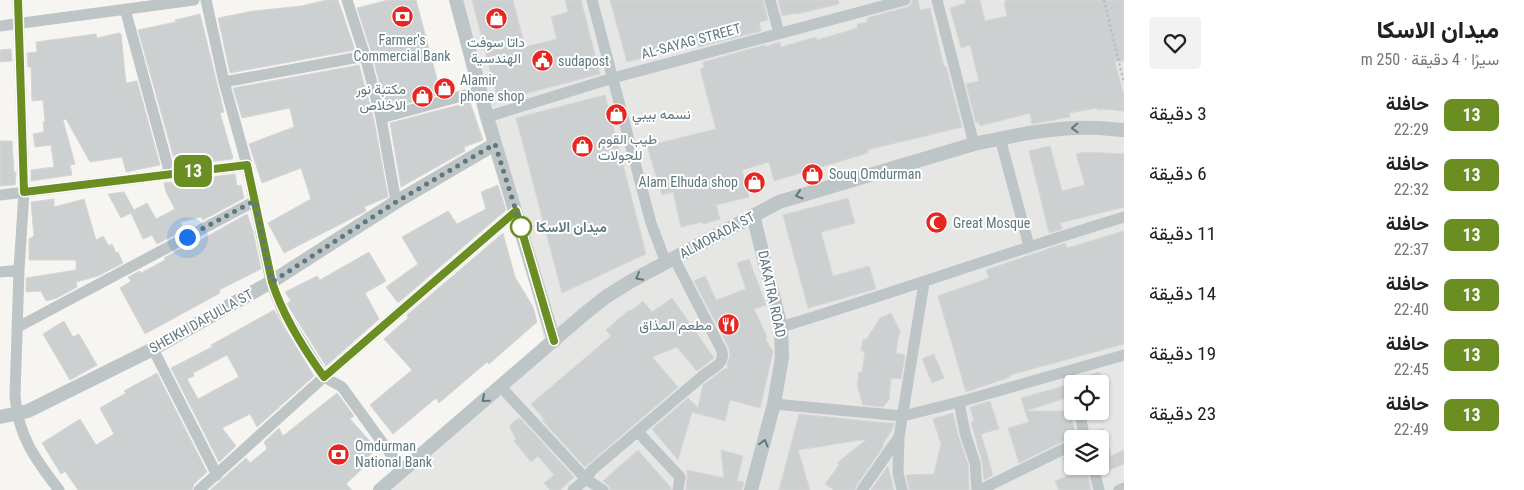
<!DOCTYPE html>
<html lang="ar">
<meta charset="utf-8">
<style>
:root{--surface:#fff;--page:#f2f2f2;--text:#202124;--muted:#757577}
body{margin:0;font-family:"Roboto Condensed",Vazirmatn,sans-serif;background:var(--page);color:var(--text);direction:rtl;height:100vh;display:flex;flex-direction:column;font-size:19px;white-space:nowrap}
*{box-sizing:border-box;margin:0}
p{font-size:16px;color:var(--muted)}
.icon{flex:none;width:28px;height:28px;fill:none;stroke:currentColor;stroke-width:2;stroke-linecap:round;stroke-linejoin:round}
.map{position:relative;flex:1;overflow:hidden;direction:ltr}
.sheet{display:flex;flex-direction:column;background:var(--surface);width:400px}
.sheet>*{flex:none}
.badge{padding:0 10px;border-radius:8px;font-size:18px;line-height:32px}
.fabs{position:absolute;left:1064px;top:375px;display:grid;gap:10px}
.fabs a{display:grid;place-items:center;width:45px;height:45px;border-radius:5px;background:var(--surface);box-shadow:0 1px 4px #0004;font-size:25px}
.you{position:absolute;width:25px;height:25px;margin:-12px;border:4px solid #fff;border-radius:50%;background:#1a73e8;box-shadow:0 0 0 8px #1a73e833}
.map>.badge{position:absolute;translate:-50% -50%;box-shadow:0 0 0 2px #fff}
.round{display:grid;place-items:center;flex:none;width:52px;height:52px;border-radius:5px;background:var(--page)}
.headline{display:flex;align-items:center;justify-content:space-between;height:85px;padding:0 25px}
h1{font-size:24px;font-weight:800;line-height:38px}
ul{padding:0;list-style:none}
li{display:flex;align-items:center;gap:15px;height:60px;padding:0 25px}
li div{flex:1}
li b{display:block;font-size:19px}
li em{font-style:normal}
li .badge{min-width:55px;font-weight:700;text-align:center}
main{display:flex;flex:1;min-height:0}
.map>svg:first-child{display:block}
.built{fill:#e6e6e5;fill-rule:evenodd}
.building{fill:#cdd0d1;stroke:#d7d6d4;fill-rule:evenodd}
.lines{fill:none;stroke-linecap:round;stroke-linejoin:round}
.path{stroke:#babec0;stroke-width:2.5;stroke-dasharray:2.5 2.5;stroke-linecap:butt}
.minor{stroke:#bec5c7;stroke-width:11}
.tertiary{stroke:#bec5c7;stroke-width:14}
.oneway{stroke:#5f777e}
.line-casing{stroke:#fff;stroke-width:11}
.line{stroke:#6b8e23;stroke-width:8}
.walk{stroke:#5f777e;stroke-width:5;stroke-dasharray:0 9}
.stop-dot{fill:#fff;stroke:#6b8e23;stroke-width:2.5}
.labels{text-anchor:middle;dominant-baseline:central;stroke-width:4;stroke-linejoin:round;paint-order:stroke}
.poi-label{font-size:14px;fill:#5f777e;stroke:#fff;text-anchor:start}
.street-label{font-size:14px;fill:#5f777e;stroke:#fff}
.stop-label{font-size:14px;font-weight:bold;fill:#5f777e;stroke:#fff;text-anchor:start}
</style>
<main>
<section class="sheet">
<div class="headline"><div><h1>ميدان الاسكا</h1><p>سيرًا · 4 دقيقة · 250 m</p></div><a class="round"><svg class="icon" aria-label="heart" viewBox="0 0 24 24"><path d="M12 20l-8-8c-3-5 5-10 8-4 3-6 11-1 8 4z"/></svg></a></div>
<ul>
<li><span class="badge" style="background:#6b8e23;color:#fff">13</span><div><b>حافلة</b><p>22:29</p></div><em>3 دقيقة</em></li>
<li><span class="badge" style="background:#6b8e23;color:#fff">13</span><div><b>حافلة</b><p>22:32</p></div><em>6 دقيقة</em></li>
<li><span class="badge" style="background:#6b8e23;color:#fff">13</span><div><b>حافلة</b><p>22:37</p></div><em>11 دقيقة</em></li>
<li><span class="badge" style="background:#6b8e23;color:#fff">13</span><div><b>حافلة</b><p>22:40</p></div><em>14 دقيقة</em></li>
<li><span class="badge" style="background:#6b8e23;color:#fff">13</span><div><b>حافلة</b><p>22:45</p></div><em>19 دقيقة</em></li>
<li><span class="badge" style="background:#6b8e23;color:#fff">13</span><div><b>حافلة</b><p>22:49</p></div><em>23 دقيقة</em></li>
</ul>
</section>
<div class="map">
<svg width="1124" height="490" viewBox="0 0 1124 490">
<rect width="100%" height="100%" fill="#f6f5f1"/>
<!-- built -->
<path class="built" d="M455 0H1124V490H390L546 347 500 164ZM1072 384H1100V411H1072ZM1072 439H1100V466H1072Z"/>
<!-- building -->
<path class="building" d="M327 0H338L355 50 230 73 218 18 253 11 301 6Z
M388 0H416L441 94 386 109 372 54 357 8Z
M472 0H513L525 47 557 39 551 17 568 12 565 0H581L600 74 498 101Z
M610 0H763L768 20 759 22 761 31 699 47 698 43 627 62Z
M778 0H838L839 4 797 14V13L782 16Z
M912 0H918L920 10 930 8 944 67 946 66 962 127 867 150 868 153 774 181 769 162 742 170 749 197 716 205 720 219 703 224 702 222 681 227 673 192 662 195 647 146 716 129 700 69 704 67 703 62 765 45V47L780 42 781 47 816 37 817 40 858 28 857 24 867 22V18L907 7 911 5Z
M965 0H980L985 21 1007 16 1004 3H1006L1005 0H1124V61L1115 62 1124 96V111L1103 109 1098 110 1097 108 1069 113 1070 117 1032 124 1030 113 980 126 979 122 976 123 966 84 979 81 970 45 961 48 950 8 966 3Z
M200 14 224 112 220 113 233 158 232 159 176 166 138 30 176 22 175 20Z
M119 33 121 34 126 83 137 81 160 165 126 172 122 157 90 162 66 119 63 120 75 164 70 165 72 175 31 181V170L54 167 51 145 35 147 33 134 44 132 43 122H45L43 100 32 101 31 67H28L27 53 37 52 36 42 96 34 97 38Z
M11 49 12 61 0 62V50Z
M359 65 374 120 388 197 364 207 366 211 284 253 268 223 311 199 301 168 262 183 249 144 294 127 290 108 242 118 233 88Z
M605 95 646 254 562 293 516 118Z
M470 102 483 140 464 147 465 151 401 187 390 123Z
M0 141H12L14 172H16L15 185 0 186Z
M1050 146 1062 191 1085 185 1076 154 1085 152 1124 154V207L1060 223 1062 229 1049 233 1029 151Z
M235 174 237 186 241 185 244 198 203 220 201 217 180 222 184 230 157 244 152 235 143 239 131 213 121 218 108 194 124 192 134 210 147 203 156 219 175 209 166 192 164 183Z
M498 185 506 210 398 303 386 287 418 264 402 237 448 211 457 224 486 209 481 192Z
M848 198 855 223 821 232 833 276 869 266 876 289 808 308 783 215Z
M54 199V207L84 199 96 240 103 236 109 246 112 244 116 253 118 252 123 263 98 276 76 282 77 287 57 298 46 301 41 291 26 292V278L76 270V260H29V239L34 236 31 202Z
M247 214 253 231 261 269 219 290 220 293 145 334 120 288 131 281 128 277 140 271 141 273 165 260 164 258 191 243 192 245Z
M1124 231V344L1010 375V377L966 392 938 296 989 278 986 270 1065 243 1067 248Z
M503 233 515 277 533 307 537 322 489 364 487 362 439 403 436 398 393 434 370 405 412 370 384 339 408 318 407 315Z
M369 252 386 281 365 293 379 319 326 366 290 309 287 303 291 301 285 292 317 276 320 280Z
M749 259 766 305 754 309 767 337 765 338 773 352 760 408 730 400 725 421 692 412 678 460 652 429 688 398 698 408 703 385 724 369 728 368 727 365 730 356 729 348 694 281 705 276 716 300 746 289 737 263Z
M672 298 714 358 697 371 677 347 652 357 678 387 585 467 542 420H545L531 404 611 336 606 330 629 310 631 311 643 301 652 312Z
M274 310 314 376 257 427 250 414 222 428 236 446 219 462 171 368 212 347 211 345ZM227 355 239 377 198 399 187 379 194 376 193 373Z
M891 313 901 333 899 334 896 353 905 355 901 379 891 378 889 400 883 407 863 405 857 385 859 372H862L865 351H861L863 339 866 340 880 318Z
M64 321 73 337 79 334 97 365 70 380 43 334Z
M934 354 944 378 932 383 922 359Z
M1099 372 1107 384H1079L1078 379Z
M157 373 207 472 194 484 192 490H78L65 471 61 474 42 443 80 419 96 445 114 434 100 408 126 393 124 391Z
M1064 386 1066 392 1072 394V396L1025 411 1021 398Z
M337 393 354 416 350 419 377 449 362 462 365 466 346 484 352 490H210L246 458 250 463 267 449 264 442 279 428 283 436Z
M990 401 999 429 981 434 993 475 984 480 982 461 971 422 974 421 970 407Z
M1025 411H1070L1076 435 1019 463 1008 428 1029 422Z
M953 413 958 435 968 464 969 490H909L906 475 934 474 941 444 933 419Z
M799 414 886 423H894L893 428 883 444V447L856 486 855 490H834L825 484 839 465 837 463 867 439 798 450 810 490H779Z
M517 419H521L574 477 560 490H550L544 483 554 475 538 456 531 462 514 441 516 439 510 428 511 424Z
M1100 429H1103L1111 456 1124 450V464L1102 473 1100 464Z
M638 450 671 488V490H610L609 486 603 481Z
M721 450 743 456 737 481 744 482 742 490H686L687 478V470L724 478Z
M1072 453V466H1086L1091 490H1059L1055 481 1069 475 1063 458Z
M888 466 894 490H871Z"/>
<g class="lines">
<!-- path -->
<path class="path" d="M1104 0 1124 83"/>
<!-- minor -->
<path class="minor" d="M18 0 24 192 19 270 15 396C18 436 35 459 59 490
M206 0 224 82 247 165 271 282 283 312 324 377 342 387 403 471
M347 0 365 56 381 118 396 202
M592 0 651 223 666 263
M770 0 779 33
M937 0 974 144
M125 9 170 174
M0 26 194 0
M224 82 365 56
M487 117 613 78 905 0
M381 118 480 91
M1000 138 1029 246
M0 195 247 165
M0 272 19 270
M18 327 255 201
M781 327C896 292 1009 252 1124 217
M153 349 217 475
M1068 371 1072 387
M500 386 586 479 603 490
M959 402 965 433 975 463 977 490
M774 404 903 416 959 402 1124 355
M1079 411 1085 439
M638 432 680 477 678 490
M899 437 898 473 902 490
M1093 466 1099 490
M199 490 324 377 516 211
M573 490 586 479 592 470 705 374C714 367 725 364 722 351L674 258
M862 490 899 437 924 283
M980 490 1072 445
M1119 490 1124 488"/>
<!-- tertiary -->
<path class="tertiary" d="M456 0 487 117 554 341
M0 417 28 411 153 349 271 282 396 202 495 144
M380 490 583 315 607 296 633 280 779 202 974 144C1008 137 1042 129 1077 128 1093 127 1109 129 1124 130
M751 490 774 404 782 357 781 327 753 215"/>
</g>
<!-- one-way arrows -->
<defs><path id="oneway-chevron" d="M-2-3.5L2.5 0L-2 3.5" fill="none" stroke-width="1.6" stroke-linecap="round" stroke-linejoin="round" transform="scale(1.25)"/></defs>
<g class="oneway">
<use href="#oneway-chevron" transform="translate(1075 128) rotate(178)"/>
<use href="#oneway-chevron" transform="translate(799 195) rotate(163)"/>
<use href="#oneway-chevron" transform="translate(639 277) rotate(152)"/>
<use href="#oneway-chevron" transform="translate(485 399) rotate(139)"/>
<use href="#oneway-chevron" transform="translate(764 443) rotate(-75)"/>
</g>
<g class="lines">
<defs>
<path id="line" d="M18 0 24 192 247 165 272 282C283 316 303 348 324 377L516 211 554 341"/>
</defs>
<!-- line casing -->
<use href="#line" class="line-casing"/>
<!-- line -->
<use href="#line" class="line"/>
<!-- walk -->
<path class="walk" d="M187 237 254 201 272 282 396 202 495 144 522 230 521 227"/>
</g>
<!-- icons -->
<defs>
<symbol id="bank-disc" viewBox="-11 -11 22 22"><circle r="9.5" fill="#e8251f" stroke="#fff"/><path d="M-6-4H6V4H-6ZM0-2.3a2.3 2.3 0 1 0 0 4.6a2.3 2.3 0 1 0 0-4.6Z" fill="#fff"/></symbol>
<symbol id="shop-disc" viewBox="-11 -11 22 22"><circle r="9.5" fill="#e8251f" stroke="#fff"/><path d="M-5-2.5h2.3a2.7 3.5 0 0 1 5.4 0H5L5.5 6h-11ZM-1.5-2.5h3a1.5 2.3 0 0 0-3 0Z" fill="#fff"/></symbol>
<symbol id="civic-disc" viewBox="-11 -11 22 22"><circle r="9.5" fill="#e8251f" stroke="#fff"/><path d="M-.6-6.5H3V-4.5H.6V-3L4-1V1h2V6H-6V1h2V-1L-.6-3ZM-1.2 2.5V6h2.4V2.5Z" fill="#fff"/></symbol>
<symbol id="mosque-disc" viewBox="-11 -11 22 22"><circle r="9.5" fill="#e8251f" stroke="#fff"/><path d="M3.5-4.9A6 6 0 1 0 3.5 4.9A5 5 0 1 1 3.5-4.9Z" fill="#fff"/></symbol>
<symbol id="restaurant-disc" viewBox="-11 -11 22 22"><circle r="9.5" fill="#e8251f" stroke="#fff"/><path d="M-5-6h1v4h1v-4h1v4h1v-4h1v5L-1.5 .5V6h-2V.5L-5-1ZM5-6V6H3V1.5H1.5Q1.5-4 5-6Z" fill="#fff"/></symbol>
</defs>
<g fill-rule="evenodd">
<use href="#bank-disc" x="390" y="4" width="25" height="25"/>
<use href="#shop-disc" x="484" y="6" width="25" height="25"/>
<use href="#civic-disc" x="530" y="48" width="25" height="25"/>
<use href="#shop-disc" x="432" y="76" width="25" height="25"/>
<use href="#shop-disc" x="410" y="84" width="25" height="25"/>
<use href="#shop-disc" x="604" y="102" width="25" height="25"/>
<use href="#shop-disc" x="570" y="134" width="25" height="25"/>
<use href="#shop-disc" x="800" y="162" width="25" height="25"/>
<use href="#shop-disc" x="742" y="170" width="25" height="25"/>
<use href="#mosque-disc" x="924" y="210" width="25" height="25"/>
<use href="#restaurant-disc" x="716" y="312" width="25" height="25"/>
<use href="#bank-disc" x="326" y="442" width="25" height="25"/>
</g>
<!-- markers -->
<circle class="stop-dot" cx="521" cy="227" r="10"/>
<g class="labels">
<!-- poi labels -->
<g class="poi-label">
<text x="402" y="40" text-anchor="middle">Farmer's<tspan x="402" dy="16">Commercial Bank</tspan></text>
<text x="496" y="42" text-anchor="middle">داتا سوفت<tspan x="496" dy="16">الهندسية</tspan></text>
<text x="558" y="61">sudapost</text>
<text x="460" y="80">Alamir<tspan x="460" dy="16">phone shop</tspan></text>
<text x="406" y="89" text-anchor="end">مكتبة نور<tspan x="406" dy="16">الاخلاص</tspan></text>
<text x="632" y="114">نسمه بيبي</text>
<text x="598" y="139">طيب القوم<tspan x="598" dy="16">للجولات</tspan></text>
<text x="829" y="174">Souq Omdurman</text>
<text x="738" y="182" text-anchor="end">Alam Elhuda shop</text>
<text x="953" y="223">Great Mosque</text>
<text x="712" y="325" text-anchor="end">مطعم المذاق</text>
<text x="355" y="446">Omdurman<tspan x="355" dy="16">National Bank</tspan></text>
</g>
<!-- street labels -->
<g class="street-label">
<text transform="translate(691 41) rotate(-15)">AL-SAYAG STREET</text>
<text transform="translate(717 235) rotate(-28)">ALMORADA ST</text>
<text transform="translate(772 294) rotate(78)">DAKATRA ROAD</text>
<text transform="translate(201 321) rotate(-29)">SHEIKH DAFULLA ST</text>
</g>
<!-- stop labels -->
<g class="stop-label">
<text x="536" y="227">ميدان الاسكا</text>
</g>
</g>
</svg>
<div class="fabs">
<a><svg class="icon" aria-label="locate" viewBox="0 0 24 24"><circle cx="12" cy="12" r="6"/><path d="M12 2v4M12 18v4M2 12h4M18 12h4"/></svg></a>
<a><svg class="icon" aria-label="layers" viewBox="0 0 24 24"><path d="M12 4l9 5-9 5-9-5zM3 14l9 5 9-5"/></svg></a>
</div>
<div class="you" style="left:187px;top:237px"></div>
<b class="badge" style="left:193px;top:171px;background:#6b8e23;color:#fff">13</b>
</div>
</main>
